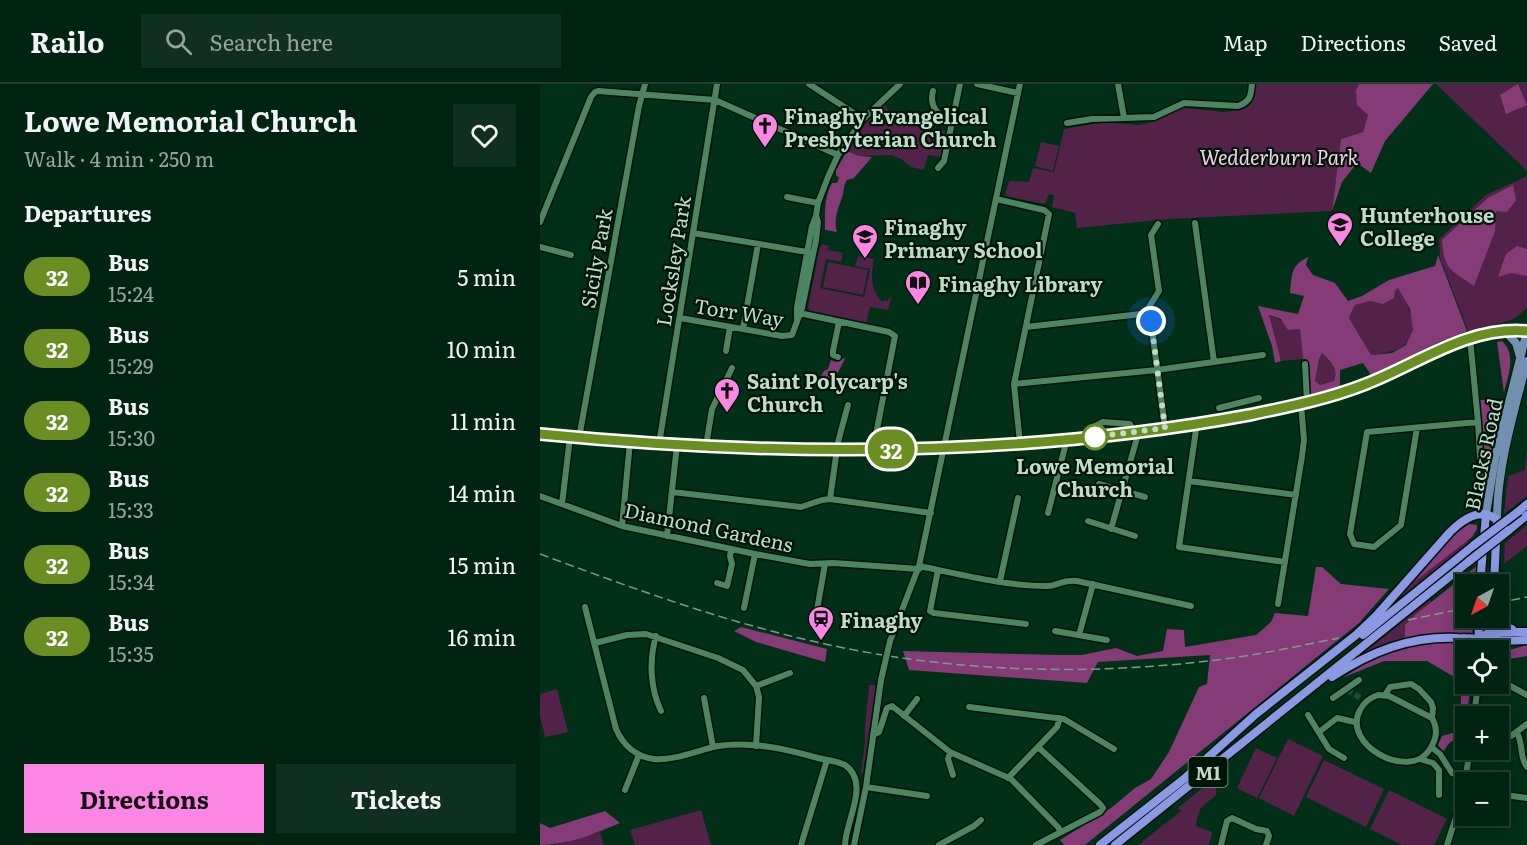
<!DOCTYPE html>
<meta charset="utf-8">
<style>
:root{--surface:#012312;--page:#0f2f20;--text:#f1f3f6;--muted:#96a49f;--line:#234032;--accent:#fc86e3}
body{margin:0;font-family:Literata,serif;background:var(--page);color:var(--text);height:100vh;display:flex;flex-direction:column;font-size:22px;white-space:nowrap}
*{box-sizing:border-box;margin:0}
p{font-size:20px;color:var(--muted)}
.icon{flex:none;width:33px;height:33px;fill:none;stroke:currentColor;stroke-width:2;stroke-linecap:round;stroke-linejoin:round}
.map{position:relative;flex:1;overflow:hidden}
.panel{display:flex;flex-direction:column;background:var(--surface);width:540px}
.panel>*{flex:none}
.badge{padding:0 12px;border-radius:20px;font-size:21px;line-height:39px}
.needle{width:39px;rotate:220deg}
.buttons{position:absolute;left:915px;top:490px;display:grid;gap:12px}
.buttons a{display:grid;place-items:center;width:54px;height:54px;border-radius:0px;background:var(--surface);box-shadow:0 3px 15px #0003,0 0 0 2px var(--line);font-size:30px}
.you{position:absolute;width:30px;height:30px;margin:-15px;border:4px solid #fff;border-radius:50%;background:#1a73e8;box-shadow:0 0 0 9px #1a73e833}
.map>.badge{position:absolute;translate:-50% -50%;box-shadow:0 0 0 3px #fff}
h2{padding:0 24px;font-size:22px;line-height:54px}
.round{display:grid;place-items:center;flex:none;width:63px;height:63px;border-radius:0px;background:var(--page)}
.headline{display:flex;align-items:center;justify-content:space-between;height:102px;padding:0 24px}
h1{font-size:28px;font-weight:700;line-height:45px}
.button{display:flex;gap:12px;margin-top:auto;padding:12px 24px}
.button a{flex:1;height:69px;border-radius:0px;background:var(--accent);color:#111;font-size:24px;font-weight:700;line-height:69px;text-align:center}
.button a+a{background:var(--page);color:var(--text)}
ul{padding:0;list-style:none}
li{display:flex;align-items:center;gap:18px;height:72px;padding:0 24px}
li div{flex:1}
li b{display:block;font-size:22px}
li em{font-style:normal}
li .badge{min-width:66px;font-weight:700;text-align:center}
header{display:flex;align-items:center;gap:36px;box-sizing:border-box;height:84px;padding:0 30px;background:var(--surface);border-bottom:2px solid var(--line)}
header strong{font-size:28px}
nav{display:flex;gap:33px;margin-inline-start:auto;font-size:21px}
.search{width:420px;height:54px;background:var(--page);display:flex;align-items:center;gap:15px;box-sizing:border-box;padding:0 21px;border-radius:0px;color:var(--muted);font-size:22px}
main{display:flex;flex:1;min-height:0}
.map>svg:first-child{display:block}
.green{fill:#532249}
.forest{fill:#853b76;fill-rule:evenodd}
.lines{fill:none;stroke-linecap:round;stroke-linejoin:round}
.minor-tunnel{stroke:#1e4933;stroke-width:6;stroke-dasharray:6 3;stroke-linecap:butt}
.minor-casing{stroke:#001506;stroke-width:9}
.major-casing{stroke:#001506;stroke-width:10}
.highway-casing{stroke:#001506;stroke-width:11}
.minor{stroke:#4d8562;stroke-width:6}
.major{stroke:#7290af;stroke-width:8}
.highway{stroke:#8b98e3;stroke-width:8}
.rail{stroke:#7a9c88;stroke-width:1.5;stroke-dasharray:9 4.5;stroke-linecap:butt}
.minor-bridge-casing{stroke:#001506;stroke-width:9;stroke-linecap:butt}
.highway-bridge-casing{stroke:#001506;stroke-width:11;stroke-linecap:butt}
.minor-bridge{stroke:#4d8562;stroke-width:6}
.highway-bridge{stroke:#8b98e3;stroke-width:8}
.line-casing{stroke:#fff;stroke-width:14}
.line{stroke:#6b8e23;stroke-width:9}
.walk{stroke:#c0dcc9;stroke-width:6;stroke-dasharray:0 10.8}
.stop-dot{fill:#fff;stroke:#6b8e23;stroke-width:3}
.labels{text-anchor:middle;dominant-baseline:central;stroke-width:4.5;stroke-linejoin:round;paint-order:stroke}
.shield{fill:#001407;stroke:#86a08f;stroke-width:1.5}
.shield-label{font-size:18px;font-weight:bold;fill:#c0dcc9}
.poi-label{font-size:20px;font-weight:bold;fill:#c0dcc9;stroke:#001407;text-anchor:start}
.park-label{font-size:20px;font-style:italic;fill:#f8ceed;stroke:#001407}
.street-label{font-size:20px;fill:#c0dcc9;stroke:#001407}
.stop-label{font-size:20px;font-weight:bold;fill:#c0dcc9;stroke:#001407}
</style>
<header>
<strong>Railo</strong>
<div class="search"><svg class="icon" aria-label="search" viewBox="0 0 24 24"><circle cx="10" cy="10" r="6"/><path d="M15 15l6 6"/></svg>Search here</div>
<nav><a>Map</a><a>Directions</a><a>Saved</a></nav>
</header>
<main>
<section class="panel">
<div class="headline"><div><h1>Lowe Memorial Church</h1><p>Walk · 4 min · 250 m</p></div><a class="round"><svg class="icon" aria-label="heart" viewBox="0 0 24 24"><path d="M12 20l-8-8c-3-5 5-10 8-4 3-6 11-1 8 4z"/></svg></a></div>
<h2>Departures</h2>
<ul>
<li><span class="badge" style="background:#6b8e23;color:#fff">32</span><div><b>Bus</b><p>15:24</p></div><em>5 min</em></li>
<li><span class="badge" style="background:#6b8e23;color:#fff">32</span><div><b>Bus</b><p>15:29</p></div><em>10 min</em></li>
<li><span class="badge" style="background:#6b8e23;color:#fff">32</span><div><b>Bus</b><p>15:30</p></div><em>11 min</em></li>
<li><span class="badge" style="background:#6b8e23;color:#fff">32</span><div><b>Bus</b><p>15:33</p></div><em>14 min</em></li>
<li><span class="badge" style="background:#6b8e23;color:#fff">32</span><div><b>Bus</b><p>15:34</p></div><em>15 min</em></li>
<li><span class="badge" style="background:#6b8e23;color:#fff">32</span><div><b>Bus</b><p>15:35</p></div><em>16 min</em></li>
</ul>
<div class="button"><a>Directions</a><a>Tickets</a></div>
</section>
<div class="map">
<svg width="987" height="761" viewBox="0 0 987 761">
<rect width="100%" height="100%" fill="#012f18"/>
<!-- green -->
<path class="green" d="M715 0H819L816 6 828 31 823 48 801 55 792 127 629 135 537 144 535 129 512 123 514 111 509 110 505 120 465 112 469 97 489 98 493 84 514 88 524 45 565 38 599 41 613 38 644 24 683 28 700 26 709 22 713 15Z
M896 0H987V87Z
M344 19 353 34 358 39 406 47 401 73 388 71 384 86 371 83 361 75 351 71 319 72 307 67 324 41V39Z
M501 58 519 62 513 87 495 82Z
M987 92V224L974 235 929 249 900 174 899 155 946 111Z
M282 160 289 162 288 166 303 169 301 178 286 175 280 204 324 213 330 185 315 182 318 172 334 175C331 192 330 204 342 218L345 216 347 217 352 211 348 226 330 223 326 239 270 228 268 224 279 166Z
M288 178 328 186 323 211 283 203Z
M858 203C880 242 883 266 831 271L809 234 815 221 831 217Z
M728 231 760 244 763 275 741 277Z
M782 269C789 277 799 285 794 297L780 301 775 297 779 275Z
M987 364V412L964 430 968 392 985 386Z
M987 441V462L964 480 965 459Z
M928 456 931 458 848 523 874 493 876 496Z
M890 516 891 518 865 541 866 555 820 572Z
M329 601H336L323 689H321L325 657C323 651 329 611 329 601Z
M17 605 28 648 5 653 0 632V610Z
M748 655 783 672 754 732 719 714Z
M716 664 737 674 717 714 697 704Z
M784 676 844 705 826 743 766 713Z
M672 696C683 714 672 712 662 723 658 728 657 736 656 742L672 748 669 761H598L641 727 638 724Z
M849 706 907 735 894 761H862L830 745Z
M161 726 171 761H95L90 746Z
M60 748 64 761H14Z"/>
<!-- forest -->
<path class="forest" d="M819 0H893L845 57 831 89 817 79 802 98 792 127 801 55 823 48 828 31 817 21 816 6Z
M978 0 987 21 966 30 960 11Z
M307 67 319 72 332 73 314 94 307 96C304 101 304 104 303 110 299 124 293 133 297 148L285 146C285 130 284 113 292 99H297L299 94 296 91V86Z
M973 101 976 116 967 128 956 127 955 147 934 202C911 186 904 186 902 156L948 114Z
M977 162 987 165V192L971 189 958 193 966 170Z
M898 171 927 247 897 259 831 291 823 279 800 286V304L769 311 767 275H763L760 245 748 246 741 235 729 231 741 277 735 279 732 262 718 222 758 230 764 212 750 209C752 191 750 182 768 173L766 181 773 191 795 199 808 217 822 212 849 196 895 182ZM858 204 870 225 873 246 866 261 852 269 831 271 809 234 815 221 831 217 843 220 854 214 855 206ZM782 269C790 277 799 285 794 297L780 301 775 297 779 275Z
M962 257C977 271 968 291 964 309L957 258Z
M303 274 305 275C301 283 297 289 294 297L281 292 284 287 288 285 291 276 296 278Z
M940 316H962L944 400V376Z
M929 440 937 441V445L932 453 874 498 912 452Z
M938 481 937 501H926V534H934L930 567H926V600H931L924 652 910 658 903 668 898 661 902 652 920 647 921 612 916 594 887 577H844L802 594 836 573 865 562V541L875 531Z
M776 483H782L801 500 849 505 819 539 545 761H524L520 756 571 724 595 704 611 695 629 668 659 603 667 600 670 571 558 578 547 599 369 586 363 567 520 571H542L576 564 597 572 623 567 627 545 644 546 645 563 716 551 731 538 735 529 768 532Z
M201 543 287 565 285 578 216 558 194 547Z
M987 561V572L969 575 959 594V569Z
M65 727 80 739C55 750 27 761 0 761V739L10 744Z"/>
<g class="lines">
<!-- minor-tunnel -->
<path class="minor-tunnel" d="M807 606 821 614"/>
<defs>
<path id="minor" d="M269 0 323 35
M437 0 478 9
M578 0 584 34
M393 7C389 22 398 33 412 36
M527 39 552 35 614 33 644 19 698 22C710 18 711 12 712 0
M398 84 404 77 420 0
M247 113 278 119
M456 115 504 126 509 130 474 300 480 359
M0 138 51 13 55 8 58 7 175 16 298 71
M655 139 674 278
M618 140 611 151 619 207 609 223 625 344
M153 149 273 169
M0 163 31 171
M259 229 349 248 355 252 333 366
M140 234 242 252 252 251 262 224 276 156 278 138 276 132 278 119 288 93 298 71 323 35 360 0
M257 234V223L272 142 276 132
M486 243 610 229
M203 245 218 160
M930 254 938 338 942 409
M186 267 190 243
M298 273 293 271V267L299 238
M765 280 767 318
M474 300 617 286 723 271
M679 324 719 314
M657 339 639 463 745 478
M877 344 861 441 834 463 814 460 810 450 827 348 938 338
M553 353 555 342 563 338 590 340 594 348
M39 354 99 22 105 0
M119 360 177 0
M166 362 172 325 192 284
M649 397 756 411
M559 400 605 413
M132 408 261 423 282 416 290 415 391 429
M0 412 82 442 215 470 270 480 293 479 379 485
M290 415 298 358 308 321
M22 420 30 353
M508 429 527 355
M548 437 595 452
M82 442 90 358
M571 445 599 347
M127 452 137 361
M379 482C419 490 465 502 506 502 517 503 521 495 537 497L651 522
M398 486 390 527 394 529 486 540
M460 497 478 414
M177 499 187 502 192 480 190 472 191 466
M738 520 762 372 764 356 761 320
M45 523 76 645C83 661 96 673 114 675 134 677 158 666 178 662 211 657 246 665 278 674 287 676 297 677 305 681 331 699 305 738 305 761
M204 524 215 470
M277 526 285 480
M515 547 567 556
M539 551 553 500
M116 552C109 576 110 604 121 627
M350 557 379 482 480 0
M55 559 87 551 106 550 178 574 203 586 216 602 219 613 216 662
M939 567V555
M946 567 949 555
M963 598 987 611
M216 602 250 589
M838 611 849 612 892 634C898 645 897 654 890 665 870 698 801 661 820 626 824 618 829 614 838 611Z
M845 611 850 603 871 600 879 605 891 618 893 624 892 634
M164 614 173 663
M793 614 819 596
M429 623 524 635 574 665
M768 631 789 665 804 674
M364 632 377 615
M934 633 938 600
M779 648 797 634 815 638
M977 649C984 662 979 673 987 683
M333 651 339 648 347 624 352 622 410 668 471 695 518 743 521 748
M958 653 971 652 987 640
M891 663 900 670 912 689 927 692
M410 668 408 675 413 691
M880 675 893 679 899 686V711
M468 694 517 643 520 634
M326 703 387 712
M85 706 99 671
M958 710 987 714
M261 761 287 676
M314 761 326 703 341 596
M399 761 434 742 441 736
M496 761 560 728 563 724 560 720 498 663
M681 761 687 737 692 734 716 745 727 747 729 752 726 761
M907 761 922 714 930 666"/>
<path id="major" d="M965 247 976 259 980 273
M0 350C235 374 476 374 709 330 749 323 788 315 826 300 879 280 927 242 987 247
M946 430 955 374 987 247
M957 436C957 382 974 329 987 277"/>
<path id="highway" d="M979 427 987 420
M969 446 987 431
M940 501 946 430
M938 534 939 555
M955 534 961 541 972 545
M823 551 934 461
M924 554 934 567
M940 554 950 548H987
M792 593C832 567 870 552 918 554 941 554 964 558 987 556
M645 694 716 630 816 551 836 532 910 448C922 436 941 422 957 436L954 501
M560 761 649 691
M575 761 928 478"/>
</defs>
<!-- minor casing -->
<use href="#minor" class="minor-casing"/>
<!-- major casing -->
<use href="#major" class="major-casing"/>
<!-- highway casing -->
<use href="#highway" class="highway-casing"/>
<!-- minor -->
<use href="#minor" class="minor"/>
<!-- major -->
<use href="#major" class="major"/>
<!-- highway -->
<use href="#highway" class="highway"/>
<!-- rail -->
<path class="rail" d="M0 470C89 503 179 536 272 557 408 589 553 593 692 574 728 569 763 561 799 554
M958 519 987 513
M868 536 926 524"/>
<defs>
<path id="minor-bridge" d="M341 596 350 557"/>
<path id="highway-bridge" d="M934 461 979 427
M928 478 969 446"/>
</defs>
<!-- minor-bridge casing -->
<use href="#minor-bridge" class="minor-bridge-casing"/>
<!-- highway-bridge casing -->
<use href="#highway-bridge" class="highway-bridge-casing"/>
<!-- minor-bridge -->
<use href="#minor-bridge" class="minor-bridge"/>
<!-- highway-bridge -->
<use href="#highway-bridge" class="highway-bridge"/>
</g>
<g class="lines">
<defs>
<path id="line" d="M0 350C235 373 476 374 709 331 748 323 788 315 826 300 878 280 927 242 987 247"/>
</defs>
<!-- line casing -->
<use href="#line" class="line-casing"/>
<!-- line -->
<use href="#line" class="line"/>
<!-- walk -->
<path class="walk" d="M555 353H553L625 344 611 237"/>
</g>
<!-- icons -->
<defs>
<symbol id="church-pin" viewBox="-11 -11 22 30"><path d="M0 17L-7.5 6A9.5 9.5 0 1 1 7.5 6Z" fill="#fc86e3" stroke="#001407"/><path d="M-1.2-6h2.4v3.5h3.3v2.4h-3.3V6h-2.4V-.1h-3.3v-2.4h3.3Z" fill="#111"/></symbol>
<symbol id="school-pin" viewBox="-11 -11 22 30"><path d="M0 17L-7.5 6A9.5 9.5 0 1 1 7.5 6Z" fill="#fc86e3" stroke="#001407"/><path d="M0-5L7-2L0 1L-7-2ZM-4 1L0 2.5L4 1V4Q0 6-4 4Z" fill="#111"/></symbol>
<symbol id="library-pin" viewBox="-11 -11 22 30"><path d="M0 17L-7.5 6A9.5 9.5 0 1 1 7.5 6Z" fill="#fc86e3" stroke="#001407"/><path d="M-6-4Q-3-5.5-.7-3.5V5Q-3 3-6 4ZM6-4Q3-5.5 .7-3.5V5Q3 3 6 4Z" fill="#111"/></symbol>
<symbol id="station-pin" viewBox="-11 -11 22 30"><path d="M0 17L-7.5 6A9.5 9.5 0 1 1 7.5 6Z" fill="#fc86e3" stroke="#001407"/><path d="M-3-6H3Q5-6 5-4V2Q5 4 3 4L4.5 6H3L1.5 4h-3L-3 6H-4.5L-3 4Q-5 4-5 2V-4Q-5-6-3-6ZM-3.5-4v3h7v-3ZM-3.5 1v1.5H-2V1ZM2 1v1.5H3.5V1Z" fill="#111"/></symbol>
</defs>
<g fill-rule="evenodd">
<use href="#church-pin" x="210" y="27" width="30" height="40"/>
<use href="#school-pin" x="785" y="126" width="30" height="40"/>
<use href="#school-pin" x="310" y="138" width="30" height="40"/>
<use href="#library-pin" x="363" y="184" width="30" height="40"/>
<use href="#church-pin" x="172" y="292" width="30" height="40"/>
<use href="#station-pin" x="266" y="520" width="30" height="40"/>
</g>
<!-- markers -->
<circle class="stop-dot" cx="555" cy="353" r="12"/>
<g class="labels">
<!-- shield labels -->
<rect class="shield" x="648.5" y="673" width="39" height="30" rx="4.5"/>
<g class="shield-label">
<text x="668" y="688">M1</text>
</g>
<!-- poi labels -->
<g class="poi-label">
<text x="244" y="31">Finaghy Evangelical<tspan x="244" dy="23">Presbyterian Church</tspan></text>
<text x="820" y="130">Hunterhouse<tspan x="820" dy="23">College</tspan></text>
<text x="344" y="142">Finaghy<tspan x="344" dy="23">Primary School</tspan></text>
<text x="398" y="199">Finaghy Library</text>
<text x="207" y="296">Saint Polycarp's<tspan x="207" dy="23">Church</tspan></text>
<text x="300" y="535">Finaghy</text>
</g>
<!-- park labels -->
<g class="park-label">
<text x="739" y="72">Wedderburn Park</text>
</g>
<!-- street labels -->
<g class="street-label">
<text transform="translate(55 174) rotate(-80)">Sicily Park</text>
<text transform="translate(132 177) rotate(-81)">Locksley Park</text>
<text transform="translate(199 227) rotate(9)">Torr Way</text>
<text transform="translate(942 370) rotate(-78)">Blacks Road</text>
<text transform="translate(169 442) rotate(12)">Diamond Gardens</text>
</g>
<!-- stop labels -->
<g class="stop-label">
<text x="555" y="381">Lowe Memorial<tspan x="555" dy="23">Church</tspan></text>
</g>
</g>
</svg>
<div class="buttons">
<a><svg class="needle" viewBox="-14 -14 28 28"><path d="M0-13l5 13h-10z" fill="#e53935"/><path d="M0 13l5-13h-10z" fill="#96a49f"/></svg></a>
<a><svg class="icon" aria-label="locate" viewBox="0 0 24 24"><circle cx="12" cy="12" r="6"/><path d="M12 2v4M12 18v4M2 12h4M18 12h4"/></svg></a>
<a>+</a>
<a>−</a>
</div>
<div class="you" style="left:611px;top:237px"></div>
<b class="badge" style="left:351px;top:365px;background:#6b8e23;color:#fff">32</b>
</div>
</main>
